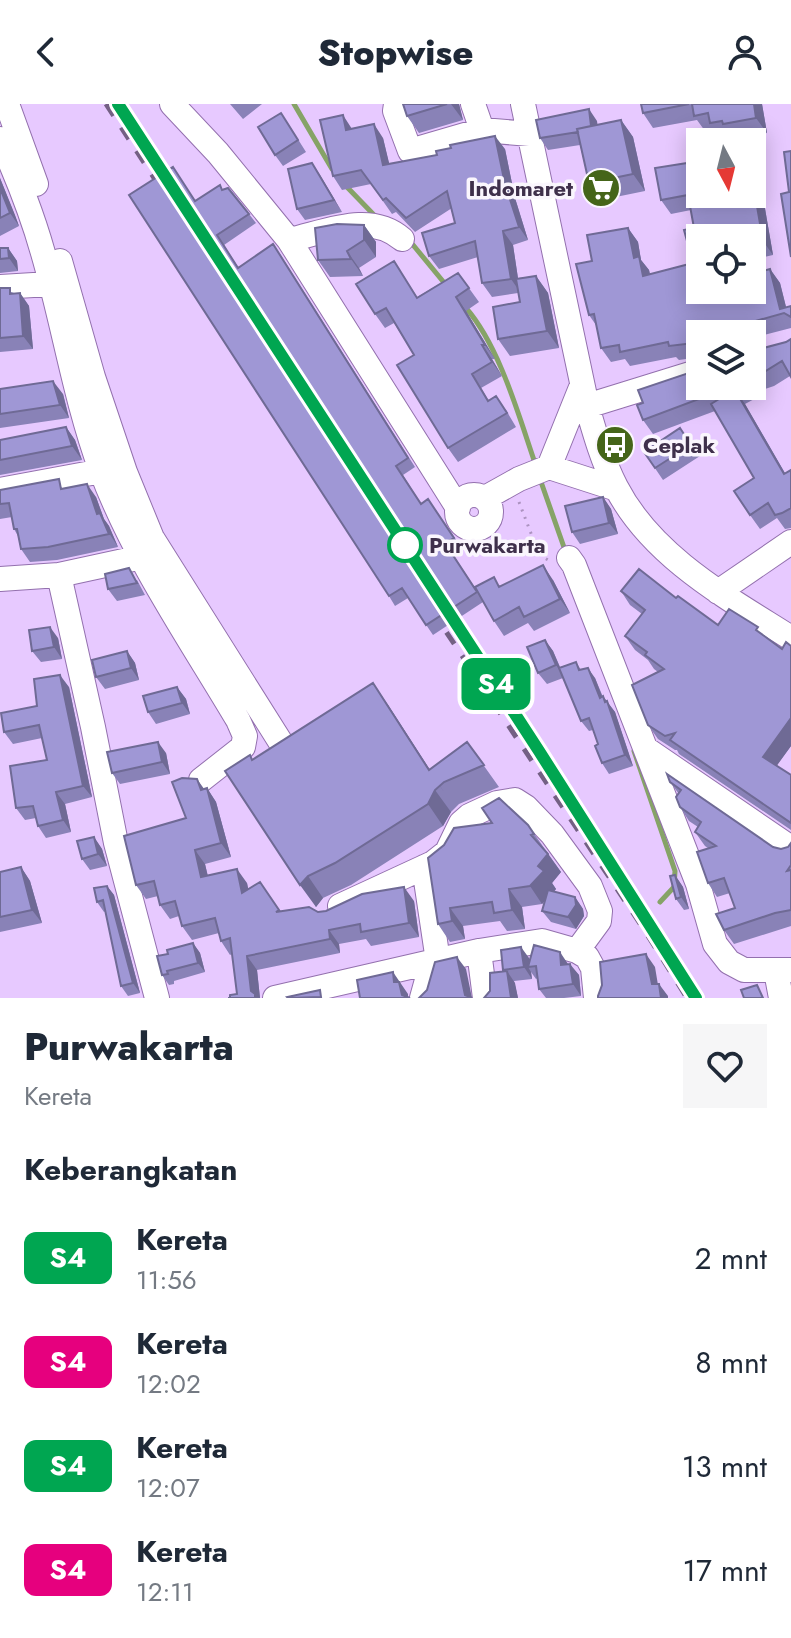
<!DOCTYPE html>
<html lang="id">
<style>
:root{--surface:#fff;--page:#f6f6f7;--text:#1f2937;--muted:#747a83}
body{margin:0;font-family:Jost,sans-serif;background:var(--page);color:var(--text);height:100vh;display:flex;flex-direction:column;font-size:30px;white-space:nowrap}
*{box-sizing:border-box;margin:0}
p{font-size:26px;color:var(--muted)}
.icon{flex:none;width:44px;height:44px;fill:none;stroke:currentColor;stroke-width:2;stroke-linecap:round;stroke-linejoin:round}
.map{position:relative;height:894px;overflow:hidden}
.sheet{display:flex;flex-direction:column;background:var(--surface);flex:1}
.sheet>*{flex:none}
.badge{padding:0 16px;border-radius:12px;font-size:28px;line-height:52px}
.needle{width:52px;rotate:173deg}
.tools{position:absolute;left:686px;top:24px;display:grid;gap:16px}
.tools a{display:grid;place-items:center;width:80px;height:80px;border-radius:0px;background:var(--surface);box-shadow:0 4px 20px #0003;font-size:40px}
.map>.badge{position:absolute;translate:-50% -50%;box-shadow:0 0 0 4px #fff}
h2{padding:0 24px;font-size:30px;line-height:72px}
.round{display:grid;place-items:center;flex:none;width:84px;height:84px;border-radius:0px;background:var(--page)}
.overview{display:flex;align-items:center;justify-content:space-between;height:136px;padding:0 24px}
h1{font-size:38px;font-weight:800;line-height:60px}
ul{padding:0;list-style:none}
li{display:flex;align-items:center;gap:24px;height:104px;padding:0 24px}
li div{flex:1}
li b{display:block;font-size:30px}
li em{font-style:normal}
li .badge{min-width:88px;font-weight:700;text-align:center}
header{display:flex;justify-content:space-between;align-items:center;height:104px;padding:0 24px;background:var(--surface);font-size:36px;font-weight:800}
.map>svg:first-child{display:block}
.lines{fill:none;stroke-linecap:round;stroke-linejoin:round}
.stream{stroke:#86a367;stroke-width:5}
.minor-casing{stroke:#9370ae;stroke-width:26}
.path{stroke:#ac93c0;stroke-width:3;stroke-dasharray:2 6;stroke-linecap:butt}
.minor{stroke:#fff;stroke-width:24}
.rail{stroke:#746084;stroke-width:5;stroke-dasharray:14 14;stroke-linecap:butt}
.wall{fill:#8982b7}
.shaded-wall{fill:#6f6a95}
.building{fill:#9f97d5;stroke:#6f6a95;stroke-width:2}
.line-casing{stroke:#fff;stroke-width:18}
.line{stroke:#00a651;stroke-width:12}
.stop-dot{fill:#fff;stroke:#00a651;stroke-width:4}
.labels{text-anchor:middle;dominant-baseline:central;stroke-width:7;stroke-linejoin:round;paint-order:stroke}
.poi-label{font-size:22px;font-weight:bold;fill:#3f304b;stroke:#faf6fd;text-anchor:end}
.stop-label{font-size:22px;font-weight:bold;fill:#3f304b;stroke:#faf6fd;text-anchor:start}
</style>
<header><svg class="icon" aria-label="back" viewBox="0 0 24 24"><path d="M15 5l-7 7 7 7"/></svg>Stopwise<svg class="icon" aria-label="person" viewBox="0 0 24 24"><circle cx="12" cy="8" r="4"/><path d="M4 21q1-7 8-7t8 7"/></svg></header>
<div class="map">
<svg width="791" height="894" viewBox="0 0 791 894">
<rect width="100%" height="100%" fill="#e7c9ff"/>
<g class="lines">
<!-- stream -->
<path class="stream" d="M294 0 332 65
M346 82 375 112
M409 136 446 181
M466 204C500 243 519 313 536 362
M540 375 566 449
M634 647 675 767 674 783 660 798"/>
<defs>
<path id="minor" d="M7 0 36 80
M172 0 218 49 289 136 458 404
M396 0 395 7 410 47 482 26 530 30
M473 0 482 26
M523 0 587 302C595 330 603 358 616 383 652 453 728 494 791 534
M0 35C17 72 32 110 43 149 64 221 75 295 101 366 134 454 190 535 238 616L245 632 243 643 201 676
M289 136C326 128 370 107 402 135
M60 157 93 273 125 368 152 434 283 642
M0 183 50 180
M587 302 700 267
M549 363 582 281
M0 386 102 367
M457 408a17 17 0 1 1 34 0a17 17 0 1 1-34 0Z
M485 394 519 375 549 363 617 385
M142 453 59 471 93 623 116 739 157 894
M569 454 574 461 698 780 715 840 729 858 744 866H791
M0 475 59 471
M718 488 791 438
M646 645 791 744
M424 763 438 857
M340 802 433 759 447 748 461 719 469 712 497 699 515 696 526 703 552 730 590 782 600 807 599 817 577 847
M479 847 485 894
M776 867 781 894
M275 894 479 847 542 837 577 847 587 853 593 864 596 894
M422 894 432 858"/>
</defs>
<!-- minor casing -->
<use href="#minor" class="minor-casing"/>
<!-- path -->
<path class="path" d="M519 398 537 445 541 452 550 457"/>
<!-- minor -->
<use href="#minor" class="minor"/>
<!-- rail -->
<path class="rail" d="M106 0 167 94
M443 500 548 661
M431 505 645 827 687 894"/>
</g>
<!-- wall -->
<path class="wall" d="M230 0H262L243 15Z
M403 0H459L463 16 419 29 407 12Z
M641 0H762L767 29 733 35 732 33 721 34 715 25 705 27 697 16 653 24 643 9Z
M621 16 633 33 645 87 601 96 589 79 580 41 548 46 540 34 597 17V21Z
M289 21 306 48 283 62 275 51Z
M352 25 383 34 389 60 505 45 515 94 528 136 513 141 518 174 536 172 548 189 559 244 510 252 498 235 520 198 518 189 492 193 482 179 478 153 439 165 429 152 455 119 452 104 415 128 396 108 392 110 371 80 342 86 333 72Z
M312 59 342 108 305 116 297 105Z
M758 64 773 151 752 156V134H700V186L770 165 780 179 786 203 791 202V224L752 234V230H700V253L679 256 676 253 630 262 625 255 611 258 601 244 596 221 589 211 592 157 628 124 638 138 641 156 649 166 650 170 693 159 694 124 691 106 671 110 661 96Z
M0 74 19 122 0 132Z
M223 85 249 110 256 119 224 141 238 163 280 150 415 363 403 371 421 400 428 395 461 443 452 449 479 490 500 483 553 476 570 509 534 527 528 519 504 532 494 517 483 498 433 531 408 494 395 502 389 492 195 97Z
M364 121 376 138V153L359 164 363 172 330 173 318 156Z
M8 144 17 157 18 167 0 169V155Z
M458 169 479 198 466 207 495 255H492L502 272 481 284 489 297 506 306 516 323 458 358 448 344 414 251 394 219 385 224 375 210 403 171 417 193Z
M0 184 14 189H20L29 202 33 245 0 248Z
M786 238 790 272 774 282 756 288 758 293 745 300 785 369 791 366V424L785 425 777 414 760 425 750 411 754 374 715 307 653 330 643 316V299L695 267 700 282H752V247Z
M0 285 63 290 69 314 0 324Z
M66 323 75 336 82 356 0 371V336Z
M680 324 700 352 663 376 644 348Z
M65 384 96 393 104 415 109 422 118 443 57 456 30 458 21 445 18 432 14 425 12 413 0 415V386Z
M603 393 611 405 618 430 580 440 572 428Z
M137 476 145 491 117 497 108 485Z
M621 487 676 494 718 521 764 531 782 545 791 542V642L776 662 791 671V726L679 650 677 646H675L658 635 648 621 658 568 654 565 648 556 635 546 625 532 642 510 630 501Z
M58 534 62 555 41 558 32 547Z
M545 536 553 547 560 563 576 558 581 566 595 574 603 593 615 608 633 662 609 670 602 659 598 640 593 626 589 627 581 617 563 574 547 580 538 569Z
M127 547 135 559 139 576 105 585 96 573Z
M69 583 92 693 65 700 71 728 46 734 38 722 36 714 25 716 16 704 47 656 42 634 13 640 4 628 37 602Z
M177 583 186 595 190 610 156 620 148 608Z
M388 601 430 666 467 638 499 683 459 700 451 708 443 722 351 781 323 794 316 803 253 656Z
M166 649 170 670 120 680 112 669Z
M670 678 773 743 781 745 788 743 791 739V822L734 840 724 826 735 804 730 789 717 793 708 779V744L705 742 695 728 698 723 689 717 680 703 679 690Z
M207 684 216 698 231 753 205 760 208 772 247 779 248 785 260 778 280 808H318L414 797 419 833 371 842 366 835 339 840 340 849 257 866 260 894H228L237 890 232 850 230 851 221 837 219 829 192 836 182 822 179 812 170 815 160 801 158 792 146 795 136 781 186 714 204 685Z
M492 719 528 721 561 768 552 779 556 785 554 788 575 793 583 805 584 812 576 825 551 818 542 807 545 797 542 800 522 803 525 825 507 827 500 817 463 822 465 835 450 838 438 820Z
M94 733 102 745 107 762 90 766 82 755Z
M21 763 30 777 42 819 0 828V768Z
M675 771 683 783 689 805 684 806 676 795Z
M107 782 114 791 140 889 128 892 121 882 106 807 104 808 97 798Z
M193 839 200 849 205 868 174 877V880L169 881 162 871 168 850Z
M529 854 530 856 568 860 579 871 581 892 564 894H546L539 885 538 874 536 875 531 868 532 875 514 877 518 894H484L504 867 503 866Z"/>
<!-- shaded-wall -->
<path class="shaded-wall" d="M451 0H459L463 16Z
M754 0H762L767 29 756 14Z
M589 5 597 17 600 38 592 26Z
M343 11 352 25 346 26Z
M621 16 633 33 645 87 633 70Z
M374 20 383 34 393 75 383 61Z
M495 32 505 45 515 94 528 136 519 123 505 80Z
M752 56 758 64 773 151 763 137 752 73Z
M312 59 320 71 342 108 334 96Z
M0 74 15 111 19 122 10 109 0 84Z
M364 121 376 138V153L364 136Z
M628 124 638 138 641 156 649 166 653 186 643 172 634 154Z
M503 127 513 141 520 188 511 175Z
M8 144 17 157 18 167 9 154Z
M347 147 359 164 363 172 351 155Z
M770 165 780 179 788 211 780 205Z
M536 172 548 189 559 244 547 227Z
M20 189 29 202 33 245 23 232Z
M456 193 466 207 495 255 485 241Z
M482 241 492 255 502 272 492 258Z
M53 277 63 290 69 314 60 301Z
M735 286 745 300 791 380 784 370Z
M66 323 75 336 82 356 72 342Z
M87 380 96 393 104 415 109 422 118 443 97 410Z
M603 393 611 405 618 430 609 419Z
M543 461 553 476 570 509 560 495Z
M50 523 58 534 62 555 54 543Z
M545 536 553 547 564 573 556 561Z
M127 547 135 559 139 576 131 564Z
M588 564 595 574 607 605 600 594Z
M60 571 69 583 92 693 83 682Z
M373 579 388 601 444 688 429 666Z
M177 583 186 595 190 610 182 599Z
M603 592 615 608 633 662 625 651Z
M791 614V642L773 667 763 653Z
M158 638 166 649 170 670 162 658Z
M197 675 207 689V684L216 698 231 753 221 739Z
M435 686 451 708 443 722 428 700Z
M56 688 65 700 71 728 63 716Z
M94 733 102 745 107 762 98 750Z
M195 746 205 760 211 787 201 773Z
M548 750 561 768 552 779 556 785 542 800 530 782 538 762Z
M21 763 30 777 42 819 32 806Z
M237 765 247 779 252 803 242 789Z
M675 771 683 783 689 805 681 793Z
M308 772 323 794 316 803 300 781Z
M107 782 114 791 140 889 133 879Z
M404 783 414 797 419 833 409 819Z
M509 785 522 803 525 825 512 806Z
M575 793 583 805 584 812 576 825 568 813Z
M450 804 463 822 465 835 452 817Z
M329 826 339 840 340 849 330 835Z
M193 839 200 849 205 868 198 859Z
M521 843 529 854 531 863H528L531 868 532 875 524 863Z
M560 848 568 860 561 861Z
M646 850 655 863 660 893 652 880Z
M247 852 257 866 260 894H255L251 887Z
M457 853 466 865 472 894 465 891Z
M570 860 579 871 581 892 573 880Z
M507 867 515 879 518 894H511Z
M393 868 408 890V894H404L394 878Z
M659 880 668 892V894H661Z"/>
<!-- building -->
<path class="building" d="M403 0H447L407 12Z
M641 0H689L643 9Z
M692 0H754L756 14 723 20 722 17 710 19 708 9 694 12Z
M589 5 591 22 577 25 578 28 540 34 536 16Z
M281 9 298 36 275 51 258 23Z
M343 11 346 26 374 20 383 61 437 51 436 47 451 44 450 41 495 32 505 80 519 123 503 127 511 175 482 179 475 137 429 152 422 129 455 119 447 87 406 114 386 94 383 96 361 66 333 72 320 16Z
M621 16 633 70 589 79 577 25Z
M791 47V153L781 90 789 88 784 48Z
M700 57V90H752V73L763 137 752 140V134H700V186H752V170L770 165 780 205 791 202V213L784 209 738 222 731 226 730 230H700V244L694 239 669 242 668 238 620 248 619 241 601 244 594 210 589 211 576 160 592 157 587 131 628 124 634 154 639 152 643 172 693 159 684 126 694 124 688 91 661 96 655 64Z
M312 59 334 96 297 105 288 65Z
M173 63 195 97 220 81 222 86 228 84 249 110 217 131 238 164 273 140 408 354 396 362 421 400 428 395 454 434 445 439 477 488 426 521 402 484 389 492 129 91Z
M0 84 10 109 0 114Z
M337 120 364 121V136L347 147 351 155 318 156 315 124Z
M0 144H8L9 154 0 155Z
M394 157 417 194 458 169 469 184 456 193 485 241H482L492 258 472 270 488 297 496 292 507 309 448 344 397 261 414 251 386 204 375 210 356 180Z
M536 172 547 227 498 235 493 203 520 198 516 175Z
M0 184H10V190L20 189 23 232 0 234Z
M791 235V273L782 257 764 268 752 272V247L786 238Z
M700 262V282H743L735 286 784 370 791 366V404L782 409 775 411 768 399 750 411 734 387 754 374 711 300 722 293 720 287 643 316 637 301 643 299 638 286 695 267Z
M53 277 60 301 0 310V285Z
M66 323 72 342 0 356V336Z
M680 324 691 341 655 364 644 348Z
M59 375 61 385 87 380 97 410 100 409 109 430 48 443 21 445 17 425H14L9 399 0 400V386Z
M603 393 609 419 572 428 565 402Z
M543 461 560 495 524 513 519 503 494 517 475 483 494 473 499 483Z
M129 464 137 479 108 485 105 470Z
M639 465 676 494 678 492 718 521 729 505 758 523 756 526 782 545 786 538 791 542V614L763 653 791 671V719L670 636 675 629 665 632 648 621 632 581 664 565 645 551 647 548 625 532 645 506 621 487Z
M50 523 54 543 32 547 29 526Z
M545 536 556 561 538 569 527 543Z
M127 547 131 564 96 573 92 556Z
M576 558 579 566 588 564 600 594 603 592 605 598 607 597 625 651 602 659 595 642 598 640 589 614 581 617 559 564Z
M60 571 83 682 56 688 63 716 38 722 33 702 16 704 10 662 47 656 39 621 4 628 1 609 37 602 34 575Z
M373 579 429 666 467 638 484 661 444 678 435 686 428 700 335 759 308 772 300 781 225 667 250 651 252 656Z
M177 583 182 599 148 608 143 592Z
M158 638 162 658 112 669 107 648Z
M667 670 773 743 781 745 788 743 791 739V761L787 767 791 766V806L775 809 724 826 716 810 735 804 724 774 708 779 697 748 716 742 695 728 701 718 680 703 676 693 681 686 670 678Z
M182 674 197 675 201 686 207 684 221 739 195 746 201 773 237 765 242 789 260 778 279 806 276 808 309 803 318 808 326 807 362 790 404 783 409 819 361 828 360 820 329 826 330 835 247 852 251 887 255 890V894H228H230V891L237 890 230 834 221 837 215 814 182 822 175 797 160 801 154 777 136 781 124 732 186 714 172 678Z
M499 694 528 721 534 730 531 731 548 750 538 762 544 767 530 782 509 785 512 806 494 809 492 798 450 804 452 817 438 820 428 754 444 741 454 724 492 719 482 704Z
M94 733 98 750 82 755 77 737Z
M21 763 32 806 0 813V768Z
M675 771 681 793 676 795 670 772Z
M107 782 133 879 121 882 103 796 97 798 94 784Z
M548 786 575 793 576 801 568 813 542 807Z
M193 839 198 859 167 867 168 870 162 871 157 852 168 850 167 846Z
M534 841 560 848 561 861 570 860 573 880 539 885 536 862 528 863Z
M521 843 524 863 503 866 501 846Z
M646 850 652 880H659L661 894H598V892L602 881 600 858Z
M457 853 465 891 472 894H419L427 886 435 858Z
M507 867 511 894H484L490 887V869Z
M393 868 394 878H399L402 891 410 894H360L357 876Z
M757 881 763 894H744L741 886Z
M320 886 321 893 288 894 287 893Z"/>
<g class="lines">
<defs>
<path id="line" d="M118 0 539 647 696 894"/>
</defs>
<!-- line casing -->
<use href="#line" class="line-casing"/>
<!-- line -->
<use href="#line" class="line"/>
</g>
<!-- icons -->
<defs>
<symbol id="supermarket-disc" viewBox="-11 -11 22 22"><circle r="9.5" fill="#456519" stroke="#faf6fd"/><path d="M-6-5.5h2.5l.6 2H6L4.5 2H-2.5L-4.4-4H-6ZM-1.5 3.2a1.3 1.3 0 1 0 .1 0ZM3 3.2a1.3 1.3 0 1 0 .1 0Z" fill="#fff"/></symbol>
<symbol id="bus-disc" viewBox="-11 -11 22 22"><circle r="9.5" fill="#456519" stroke="#faf6fd"/><path d="M-5-6H5V4H4V6H2V4H-2V6H-4V4H-5ZM-3.5-4V0h7V-4ZM-3.5 1.2v1.5H-2V1.2ZM2 1.2v1.5H3.5V1.2Z" fill="#fff"/></symbol>
</defs>
<g fill-rule="evenodd">
<use href="#supermarket-disc" x="579" y="62" width="44" height="44"/>
<use href="#bus-disc" x="593" y="319" width="44" height="44"/>
</g>
<!-- markers -->
<circle class="stop-dot" cx="405" cy="441" r="16"/>
<g class="labels">
<!-- poi labels -->
<g class="poi-label">
<text x="573" y="84">Indomaret</text>
<text x="643" y="341" text-anchor="start">Ceplak</text>
</g>
<!-- stop labels -->
<g class="stop-label">
<text x="429" y="441">Purwakarta</text>
</g>
</g>
</svg>
<div class="tools">
<a><svg class="needle" viewBox="-14 -14 28 28"><path d="M0-13l5 13h-10z" fill="#e53935"/><path d="M0 13l5-13h-10z" fill="#747a83"/></svg></a>
<a><svg class="icon" aria-label="locate" viewBox="0 0 24 24"><circle cx="12" cy="12" r="6"/><path d="M12 2v4M12 18v4M2 12h4M18 12h4"/></svg></a>
<a><svg class="icon" aria-label="layers" viewBox="0 0 24 24"><path d="M12 4l9 5-9 5-9-5zM3 14l9 5 9-5"/></svg></a>
</div>
<b class="badge" style="left:496px;top:580px;background:#00a651;color:#fff">S4</b>
</div>
<section class="sheet">
<div class="overview"><div><h1>Purwakarta</h1><p>Kereta</p></div><a class="round"><svg class="icon" aria-label="heart" viewBox="0 0 24 24"><path d="M12 20l-8-8c-3-5 5-10 8-4 3-6 11-1 8 4z"/></svg></a></div>
<h2>Keberangkatan</h2>
<ul>
<li><span class="badge" style="background:#00a651;color:#fff">S4</span><div><b>Kereta</b><p>11:56</p></div><em>2 mnt</em></li>
<li><span class="badge" style="background:#e6007e;color:#fff">S4</span><div><b>Kereta</b><p>12:02</p></div><em>8 mnt</em></li>
<li><span class="badge" style="background:#00a651;color:#fff">S4</span><div><b>Kereta</b><p>12:07</p></div><em>13 mnt</em></li>
<li><span class="badge" style="background:#e6007e;color:#fff">S4</span><div><b>Kereta</b><p>12:11</p></div><em>17 mnt</em></li>
</ul>
</section>
